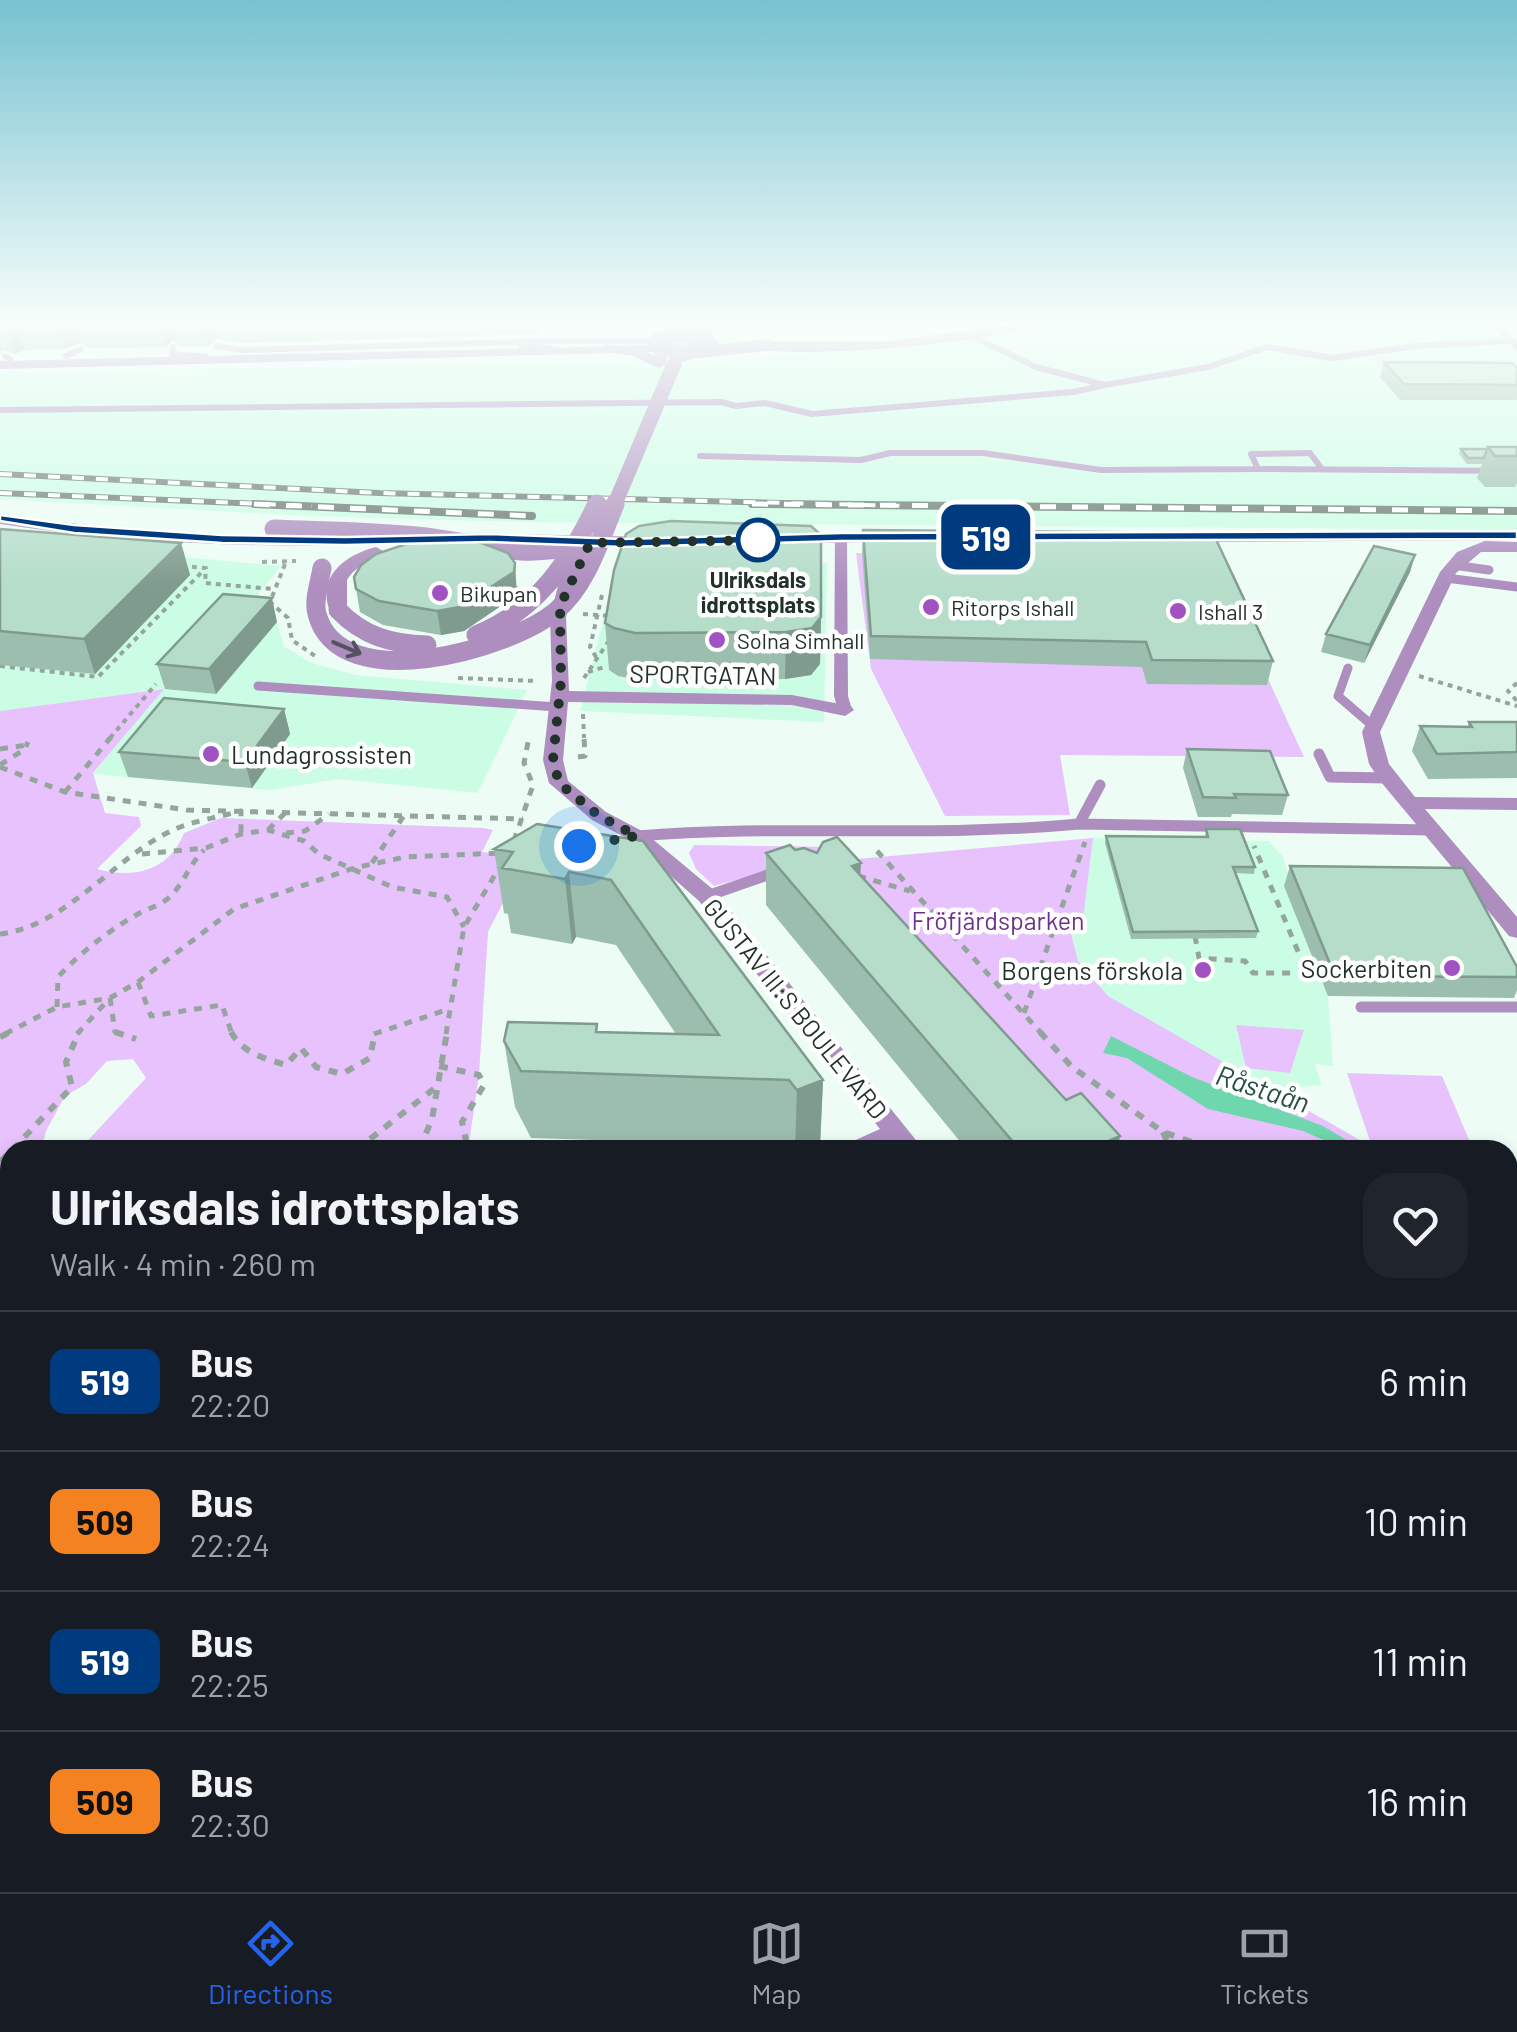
<!DOCTYPE html>
<meta charset="utf-8">
<style>
:root{--surface:#171b24;--page:#20242c;--text:#f1f3f6;--muted:#9ea1a6;--line:#363941;--accent:#2563eb}
body{margin:0;font-family:Barlow,sans-serif;background:var(--page);color:var(--text);height:100vh;display:flex;flex-direction:column;font-size:38px;white-space:nowrap}
*{box-sizing:border-box;margin:0}
p{font-size:32px;color:var(--muted)}
.icon{flex:none;width:55px;height:55px;fill:none;stroke:currentColor;stroke-width:2;stroke-linecap:round;stroke-linejoin:round}
.map{position:relative;flex:1;overflow:hidden}
.sheet{position:absolute;left:0px;top:1140px;width:1518px;height:752px;display:flex;flex-direction:column;background:var(--surface);border-radius:30px 30px 0 0;box-shadow:0 5px 15px #0003}
.sheet>*{flex:none}
.badge{padding:0 20px;border-radius:15px;font-size:35px;line-height:65px}
.you{position:absolute;width:50px;height:50px;margin:-25px;border:8px solid #fff;border-radius:50%;background:#1a73e8;box-shadow:0 0 0 15px #1a73e833}
.map>.badge{position:absolute;translate:-50% -50%;box-shadow:0 0 0 5px #fff}
.round{display:grid;place-items:center;flex:none;width:105px;height:105px;border-radius:30px;background:var(--page)}
.summary{display:flex;align-items:center;justify-content:space-between;height:170px;padding:0 50px}
h1{font-size:48px;font-weight:700;line-height:75px}
ul{padding:0;list-style:none}
li{display:flex;align-items:center;gap:30px;height:140px;padding:0 50px;border-top:2px solid var(--line)}
li div{flex:1}
li b{display:block;font-size:38px}
li em{font-style:normal}
li .badge{min-width:110px;font-weight:700;text-align:center}
.menu{display:flex;justify-content:space-around;align-items:center;height:140px;border-top:2px solid var(--line);background:var(--surface);font-size:28px;color:var(--muted)}
.menu a{display:grid;justify-items:center;gap:5px}
.menu .active{color:var(--accent)}
.map>svg:first-child{display:block}
.built{fill:#cbfde5}
.green{fill:#e8c2fc}
.water{fill:#6fd7ad}
.lines{fill:none;stroke-linecap:round;stroke-linejoin:round}
.minor-tunnel{stroke:#c4d4cd;stroke-width:12;stroke-dasharray:12 6;stroke-linecap:butt}
.path-far3{stroke:#95a59e;stroke-width:4;stroke-dasharray:5 5;stroke-linecap:butt}
.path-far2{stroke:#95a59e;stroke-width:5;stroke-dasharray:8 8;stroke-linecap:butt}
.path-far1{stroke:#95a59e;stroke-width:6;stroke-dasharray:9 9;stroke-linecap:butt}
.path{stroke:#95a59e;stroke-width:8;stroke-dasharray:11 11;stroke-linecap:butt}
.service-far3{stroke:#ae8ebf;stroke-width:6}
.service-far2{stroke:#ae8ebf;stroke-width:9}
.service-far1{stroke:#ae8ebf;stroke-width:11}
.service{stroke:#ae8ebf;stroke-width:18}
.pedestrian{fill:#ae8ebf;fill-rule:evenodd}
.minor{fill:#ae8ebf;fill-rule:evenodd}
.tertiary{fill:#ae8ebf;fill-rule:evenodd}
.rail-far1-casing{stroke:#677770;stroke-width:6}
.rail-casing{stroke:#677770;stroke-width:8}
.rail-far1{stroke:#fff;stroke-width:4;stroke-dasharray:12;stroke-linecap:butt}
.rail{stroke:#fff;stroke-width:5;stroke-dasharray:16;stroke-linecap:butt}
.path-bridge{stroke:#95a59e;stroke-width:4;stroke-dasharray:5 5;stroke-linecap:butt}
.service-bridge{stroke:#ae8ebf;stroke-width:6}
.minor-bridge{stroke:#ae8ebf;stroke-width:12}
.tertiary-bridge-far1{stroke:#ae8ebf;stroke-width:15}
.tertiary-bridge{stroke:#ae8ebf;stroke-width:19}
.wall{fill:#9cbeae}
.shaded-wall{fill:#7f9b8d}
.building{fill:#b5ddca;stroke:#7f9b8d;stroke-width:2.5}
.oneway{stroke:#53525f}
.line{fill:#003b80;stroke:#fff;stroke-width:2.5}
.walk{stroke:#22322b;stroke-width:10;stroke-dasharray:0 18}
.stop-dot{fill:#fff;stroke:#003b80;stroke-width:5}
.poi-dot{fill:#a051c2;stroke:#fff;stroke-width:4}
.labels{text-anchor:middle;dominant-baseline:central;stroke-width:9;stroke-linejoin:round;paint-order:stroke}
.far-stop-label{font-size:22px;font-weight:bold;fill:#22322b;stroke:#fff}
.far-poi-label{font-size:22px;fill:#22322b;stroke:#fff;text-anchor:start}
.street-label{font-size:25px;fill:#22322b;stroke:#fff}
.poi-label{font-size:25px;fill:#22322b;stroke:#fff;text-anchor:end}
.park-label{font-size:25px;fill:#6d3187;stroke:#fff}
.water-label{font-size:28px;font-style:italic;fill:#265240;stroke:#fff}
</style>
<div class="map">
<svg width="1517" height="1892" viewBox="0 0 1517 1892">
<rect width="100%" height="100%" fill="#edfdf6"/>
<!-- built -->
<path class="built" d="M1041 324H1517V530L515 522 308 516 0 499V372L737 360 928 343Z
M0 540 281 566 239 618 277 622 284 646 309 662 355 675 527 690 478 793 339 779 270 790 93 774 163 689 0 711Z
M618 562 827 563 824 722 580 711Z
M1093 838 1269 841 1283 857 1328 996 1333 1066 1315 1064 1322 1085 1268 1090 1108 996 1078 961 1070 930 1084 912Z"/>
<!-- green -->
<path class="green" d="M856 553 1211 555 1304 757 1060 755 1070 815 945 816 871 669Z
M164 689 93 773 105 813 139 817 141 826 97 869C134 879 169 871 184 833L221 818 483 828 493 830 482 852 541 859 509 891 488 932 479 1075 468 1150H79L146 1078 133 1059 107 1061 86 1084 65 1096 46 1131 41 1150H10V1822L0 1830V711Z
M1093 838 1084 912 1070 930 1078 961 1108 996 1372 1147 1347 1073 1442 1076 1473 1149 1374 1146 1378 1150H1108L803 862 714 886 696 869 689 853 694 845 841 847 857 859Z
M1236 1025 1304 1030 1290 1073 1246 1068Z
M1508 1174 1517 1176V1581L1508 1565Z"/>
<!-- water -->
<path class="water" d="M1111 1036 1192 1077 1323 1126 1363 1150H1346L1303 1131 1208 1109 1127 1058 1103 1053Z"/>
<g class="lines">
<!-- minor-tunnel -->
<path class="minor-tunnel" d="M623 346 712 345"/>
<!-- path-far3 -->
<path class="path-far3" d="M262 562 296 561
M285 564 270 602 288 618 292 640 315 656
M182 566 206 568 205 583 273 589
M596 657 590 647 602 595
M0 666 98 677 204 570
M588 672 605 667
M1419 676 1517 706
M458 678 537 681
M584 678 608 642
M1517 683 1508 691 1517 701
M583 714 584 738
M110 738 156 684"/>
<!-- path-far2 -->
<path class="path-far2" d="M0 749 27 745
M578 757 585 756 584 736
M0 765 25 749 28 742
M0 767 65 792 187 810 523 819
M65 792 112 736
M268 830 286 812
M286 833 305 831 329 814
M514 841 533 785 524 763 529 737
M877 851 1042 1034
M142 854 206 848 241 834 268 830 304 841 319 854 392 887 447 897 464 927
M372 863 405 814
M858 876 910 891
M0 934C67 926 114 857 173 830 193 821 219 817 241 811V833
M1195 936 1199 958 1245 961 1253 973H1307L1254 846
M138 982 151 1016 222 1005 232 1034
M110 998 115 1032 121 1034
M57 1007 58 977C81 952 108 931 138 914 147 909 158 906 166 900 184 886 188 865 204 850
M1024 1013 1085 842
M5 1034 57 1007 110 998 138 982 234 909 354 868 405 857 500 853
M77 1034 108 1000
M374 1034 449 1009
M446 1034 464 927 499 868"/>
<!-- path-far1 -->
<path class="path-far1" d="M115 1032 136 1039
M231 1032C243 1053 263 1058 286 1065L301 1048 316 1067 342 1074 370 1058 375 1032
M1040 1032 1072 1067 1163 1132 1214 1150
M0 1037 10 1032
M439 1066 479 1075 484 1085 462 1122 468 1150
M1163 1132 1171 1150
M12 1150 72 1087 66 1062 79 1032
M356 1150 435 1088
M419 1150 432 1119 447 1032
M0 1162 10 1152
M1508 1214 1517 1213"/>
<!-- path -->
<path class="path" d="M1508 1521 1517 1533
M0 1585 10 1577
M0 1739 10 1730"/>
<!-- service-far3 -->
<path class="service-far3" d="M1495 326 1517 347
M1495 326 1517 324
M969 335 1036 367 1105 385 1208 367 1267 347 1332 358 1415 346 1510 341
M701 336 717 324
M542 341H656
M216 346 243 350 549 341
M5 356 10 359
M66 356 81 349
M0 410 721 402 736 406 765 403 812 414 1073 392 1105 385
M700 456 861 460 890 453H983L1101 470 1258 469
M1322 469 1310 453 1251 454 1258 469 1517 471"/>
<!-- service-far2 -->
<path class="service-far2" d="M1453 565 1489 570
M1446 578 1517 587
M1348 668 1338 696 1374 727
M258 686 557 707"/>
<!-- service-far1 -->
<path class="service-far1" d="M1319 754 1330 777 1388 778
M1079 824 1431 830
M637 836C784 824 932 838 1079 824L1100 785
M707 896 779 871
M1361 1007H1517"/>
<!-- service -->
<path class="service" d="M1167 1882 1168 1892"/>
<!-- pedestrian -->
<path class="pedestrian" d="M841 533 847 537 848 696 852 710 845 714 838 710 834 696 835 537Z"/>
<!-- minor -->
<path class="minor" d="M1015 324H1035C1001 343 771 363 739 345L745 341H888Z
M661 345V351L657 352 0 369V361Z
M585 540 598 543 574 586 566 617 569 691 792 695 851 706 854 710 845 716 792 705 568 702 563 760 568 781 606 812 644 832 715 891 924 1150H896L892 1145 882 1150H845L849 1143 880 1129 699 901 630 840 592 820 549 783 543 760 552 681 550 617 558 586Z
M1485 541 1517 542V552H1481L1456 573 1380 732 1389 764 1415 797 1517 798V810L1425 809 1517 917V938L1509 936 1381 782 1369 764 1362 732 1440 572 1457 552Z
M286 1882H329L333 1892H290Z
M1058 1882H1097L1098 1892H1058Z"/>
<!-- tertiary -->
<path class="tertiary" d="M607 344 641 349 654 356 657 348H667L666 364 659 368 633 356 602 351V345Z
M0 514C127 533 254 538 382 535L391 540 382 545C254 548 127 543 0 524Z
M1517 530V540L1182 542 1173 537 1182 532Z
M897 532 903 533V541L787 544 778 539 787 534Z
M462 533 657 537 666 542 657 547 456 542 453 538Z
M376 547 385 552C372 563 356 564 347 580V610L345 614H331C315 578 344 555 376 547Z"/>
<defs>
<path id="rail-far1" d="M0 474 379 493 908 506
M0 493 312 506"/>
<path id="rail" d="M254 504 532 516
M752 504 1517 511"/>
</defs>
<!-- rail-far1 casing -->
<use href="#rail-far1" class="rail-far1-casing"/>
<!-- rail casing -->
<use href="#rail" class="rail-casing"/>
<!-- rail-far1 -->
<use href="#rail-far1" class="rail-far1"/>
<!-- rail -->
<use href="#rail" class="rail"/>
<!-- path-bridge -->
<path class="path-bridge" d="M583 614 612 616"/>
<!-- service-bridge -->
<path class="service-bridge" d="M521 345 552 349
M173 347 172 354 206 357"/>
<!-- minor-bridge -->
<path class="minor-bridge" d="M700 352 767 345"/>
<!-- tertiary-bridge-far1 -->
<path class="tertiary-bridge-far1" d="M675 335 701 336 711 345 682 354 655 345 660 338Z
M614 506 674 364"/>
<!-- tertiary-bridge -->
<path class="tertiary-bridge" d="M274 529C321 531 369 531 416 536 473 541 521 562 578 544
M322 568C320 581 313 601 317 614 339 698 509 650 556 611 587 585 600 540 615 504
M338 610C363 636 391 644 427 645
M476 635C538 610 569 562 597 504"/>
</g>
<!-- wall -->
<path class="wall" d="M0 324H544L538 334 243 343 216 339 209 346 180 347 173 340 166 347 88 348 81 342 65 349 25 350 14 354 3 350 0 355Z
M596 324H637L636 328H596Z
M1384 362 1517 368V400H1400L1380 377Z
M1488 447H1517V483L1515 487H1485L1477 478 1482 464H1467L1459 454 1461 449H1487Z
M0 529 181 543 190 575 95 674 0 665Z
M863 530 1273 661 1267 685 1147 684 1142 667 870 659 862 553Z
M1415 555 1410 572 1364 663 1321 652 1326 634Z
M354 577 518 586 517 595 464 631 441 635 383 625 360 612Z
M821 617 820 664 811 675 785 679 638 680 618 676 609 670 605 623Z
M277 622 216 694 165 689 157 664Z
M284 709 290 734 252 788 128 777 119 752Z
M1469 722H1517V778L1428 779 1412 751 1420 726 1467 727Z
M1187 749 1288 795 1282 815 1232 814 1231 817H1198L1183 768Z
M1206 829 1255 867 1254 874 1236 873 1258 931 1256 938 1131 939 1105 843 1106 836 1205 837Z
M643 841 823 1080 820 1146 811 1150H791L788 1146 531 1138 515 1107 504 1041 598 1032 676 1034 616 945 576 937 572 944 511 933 508 914 504 913 494 849Z
M795 850 817 853 860 876 1066 1100 1120 1136 1117 1150H967L766 905V853Z
M1290 866 1517 967V990L1514 998 1328 996 1284 886Z
M1511 1309H1517V1362H1513L1508 1345V1328H1511L1508 1315Z
M1508 1666 1517 1667V1783L1508 1782Z
M389 1882H530L533 1892H398Z
M1194 1882H1327L1329 1892H1195Z"/>
<!-- shaded-wall -->
<path class="shaded-wall" d="M5 324H17L25 350 14 354Z
M58 324H75L81 342 65 349Z
M160 324H169L173 340 166 347Z
M204 324H212L216 339 209 346Z
M537 324H544L538 334Z
M181 543 190 575 95 674 84 639Z
M1415 555 1410 572 1364 663 1370 645Z
M515 563 517 595 464 631 441 635 437 611Z
M272 598 277 622 216 694 209 669Z
M821 617 820 664 811 675 785 679 786 632Z
M284 709 290 734 252 788 245 762Z
M861 863 858 915 852 866Z
M569 872 576 937 572 944 565 879Z
M823 1080 820 1146 811 1150H795L797 1090Z
M1120 1136 1117 1150H1088Z
M526 1882H530L533 1892H527Z"/>
<!-- building -->
<path class="building" d="M1384 362 1512 363 1517 368V385L1404 384Z
M1488 447H1517V456H1495Z
M1461 449H1487L1484 458H1468Z
M671 521 811 526 821 535V617L812 628 786 632 635 633 614 628 605 623 614 570 626 534 639 526Z
M0 529 181 543 84 639 0 631Z
M863 530 1213 533 1273 661 1152 660 1146 642 871 636Z
M421 539H471L508 553 515 563 514 572 460 607 437 611 379 601 356 589 354 577 361 565 376 554Z
M1374 546 1415 555 1370 645 1326 634Z
M223 594 272 598 209 669 157 664Z
M164 698 284 709 245 762 119 752Z
M1469 722H1517V752L1437 754 1420 726 1472 727Z
M1187 749 1270 751 1288 795 1234 794 1236 798 1203 797Z
M537 824 643 841 823 1080 797 1090 789 1080 521 1071 504 1041 508 1022 597 1024 596 1032 719 1035 611 880 569 872 565 879 502 868 513 852 494 849Z
M1206 829H1240L1255 867H1233L1258 931 1133 932 1106 836 1208 837Z
M837 837 861 863 852 866 1066 1100 1081 1093 1120 1136 1088 1150H1020L766 853 790 845 795 850 804 848 817 853 823 842Z
M1290 866 1463 868 1517 967V977L1335 976Z
M855 1144 859 1150H840Z
M1511 1309H1517V1327Z
M1508 1327 1517 1328V1355Z
M1508 1666 1517 1667V1747L1508 1746Z
M47 1882H201L210 1892H55Z
M402 1882H526L527 1892H411Z
M865 1882H973L968 1892H859Z
M1214 1882H1327L1329 1892H1215Z"/>
<!-- one-way arrows -->
<defs><path id="oneway-shaft" d="M-6 0H5M1.5-3L5.5 0L1.5 3" fill="none" stroke-width="1.6" stroke-linecap="round" stroke-linejoin="round" transform="scale(2.5)"/></defs>
<use class="oneway" href="#oneway-shaft" transform="translate(347 648) rotate(23)"/>
<!-- sky -->
<linearGradient id="sky" x2="0" y2="1"><stop stop-color="#77c2d0"/><stop offset="0.55" stop-color="#f7fefb"/><stop offset="1" stop-color="#f7fefb" stop-opacity="0"/></linearGradient>
<rect width="1517" height="588" fill="url(#sky)"/>
<!-- line -->
<path class="line" d="M0 515 74 525 222 535 345 537 490 534 623 539 841 533 1517 531V539L841 541 623 547 490 542 345 545 222 543 74 533 0 521Z"/>
<g class="lines">
<!-- walk -->
<path class="walk" d="M579 846 637 836 599 816 559 783 553 760 561 681 560 606 590 543 770 540H758"/>
</g>
<!-- markers -->
<circle class="stop-dot" cx="758" cy="540" r="20"/>
<g class="poi-dot">
<circle cx="440" cy="593" r="10"/>
<circle cx="931" cy="607" r="10"/>
<circle cx="1178" cy="611" r="10"/>
<circle cx="717" cy="640" r="10"/>
<circle cx="211" cy="754" r="10"/>
<circle cx="1452" cy="968" r="10"/>
<circle cx="1203" cy="970" r="10"/>
</g>
<g class="labels">
<!-- far-stop labels -->
<g class="far-stop-label">
<text x="758" y="579">Ulriksdals<tspan x="758" dy="25">idrottsplats</tspan></text>
</g>
<!-- far-poi labels -->
<g class="far-poi-label">
<text x="460" y="593">Bikupan</text>
<text x="951" y="607">Ritorps Ishall</text>
<text x="1198" y="611">Ishall 3</text>
<text x="737" y="640">Solna Simhall</text>
</g>
<!-- street labels -->
<g class="street-label">
<text transform="translate(703 674) rotate(1)">SPORTGATAN</text>
<text transform="translate(796 1008) rotate(51)">GUSTAV III:S BOULEVARD</text>
</g>
<!-- poi labels -->
<g class="poi-label">
<text x="231" y="754" text-anchor="start">Lundagrossisten</text>
<text x="1432" y="968">Sockerbiten</text>
<text x="1183" y="970">Borgens förskola</text>
</g>
<!-- park labels -->
<g class="park-label">
<text x="998" y="920">Fröfjärdsparken</text>
</g>
<!-- water labels -->
<g class="water-label">
<text transform="translate(1263 1088) rotate(18)">Råstaån</text>
</g>
</g>
</svg>
<div class="you" style="left:579px;top:846px"></div>
<b class="badge" style="left:986px;top:537px;background:#003b80;color:#fff">519</b>
<section class="sheet">
<div class="summary"><div><h1>Ulriksdals idrottsplats</h1><p>Walk · 4 min · 260 m</p></div><a class="round"><svg class="icon" aria-label="heart" viewBox="0 0 24 24"><path d="M12 20l-8-8c-3-5 5-10 8-4 3-6 11-1 8 4z"/></svg></a></div>
<ul>
<li><span class="badge" style="background:#003b80;color:#fff">519</span><div><b>Bus</b><p>22:20</p></div><em>6 min</em></li>
<li><span class="badge" style="background:#f58220;color:#111">509</span><div><b>Bus</b><p>22:24</p></div><em>10 min</em></li>
<li><span class="badge" style="background:#003b80;color:#fff">519</span><div><b>Bus</b><p>22:25</p></div><em>11 min</em></li>
<li><span class="badge" style="background:#f58220;color:#111">509</span><div><b>Bus</b><p>22:30</p></div><em>16 min</em></li>
</ul>
</section>
</div>
<nav class="menu">
<a class="active"><svg class="icon" aria-label="directions" viewBox="0 0 24 24"><path d="M12 3l9 9-9 9-9-9zM9 14v-3h6M13 9l2 2-2 2"/></svg>Directions</a>
<a><svg class="icon" aria-label="map" viewBox="0 0 24 24"><path d="M3 6l6-2 6 2 6-2v14l-6 2-6-2-6 2zM9 4v14M15 6v14"/></svg>Map</a>
<a><svg class="icon" aria-label="tickets" viewBox="0 0 24 24"><path d="M3 7h18v10H3zM15 7v10"/></svg>Tickets</a>
</nav>
